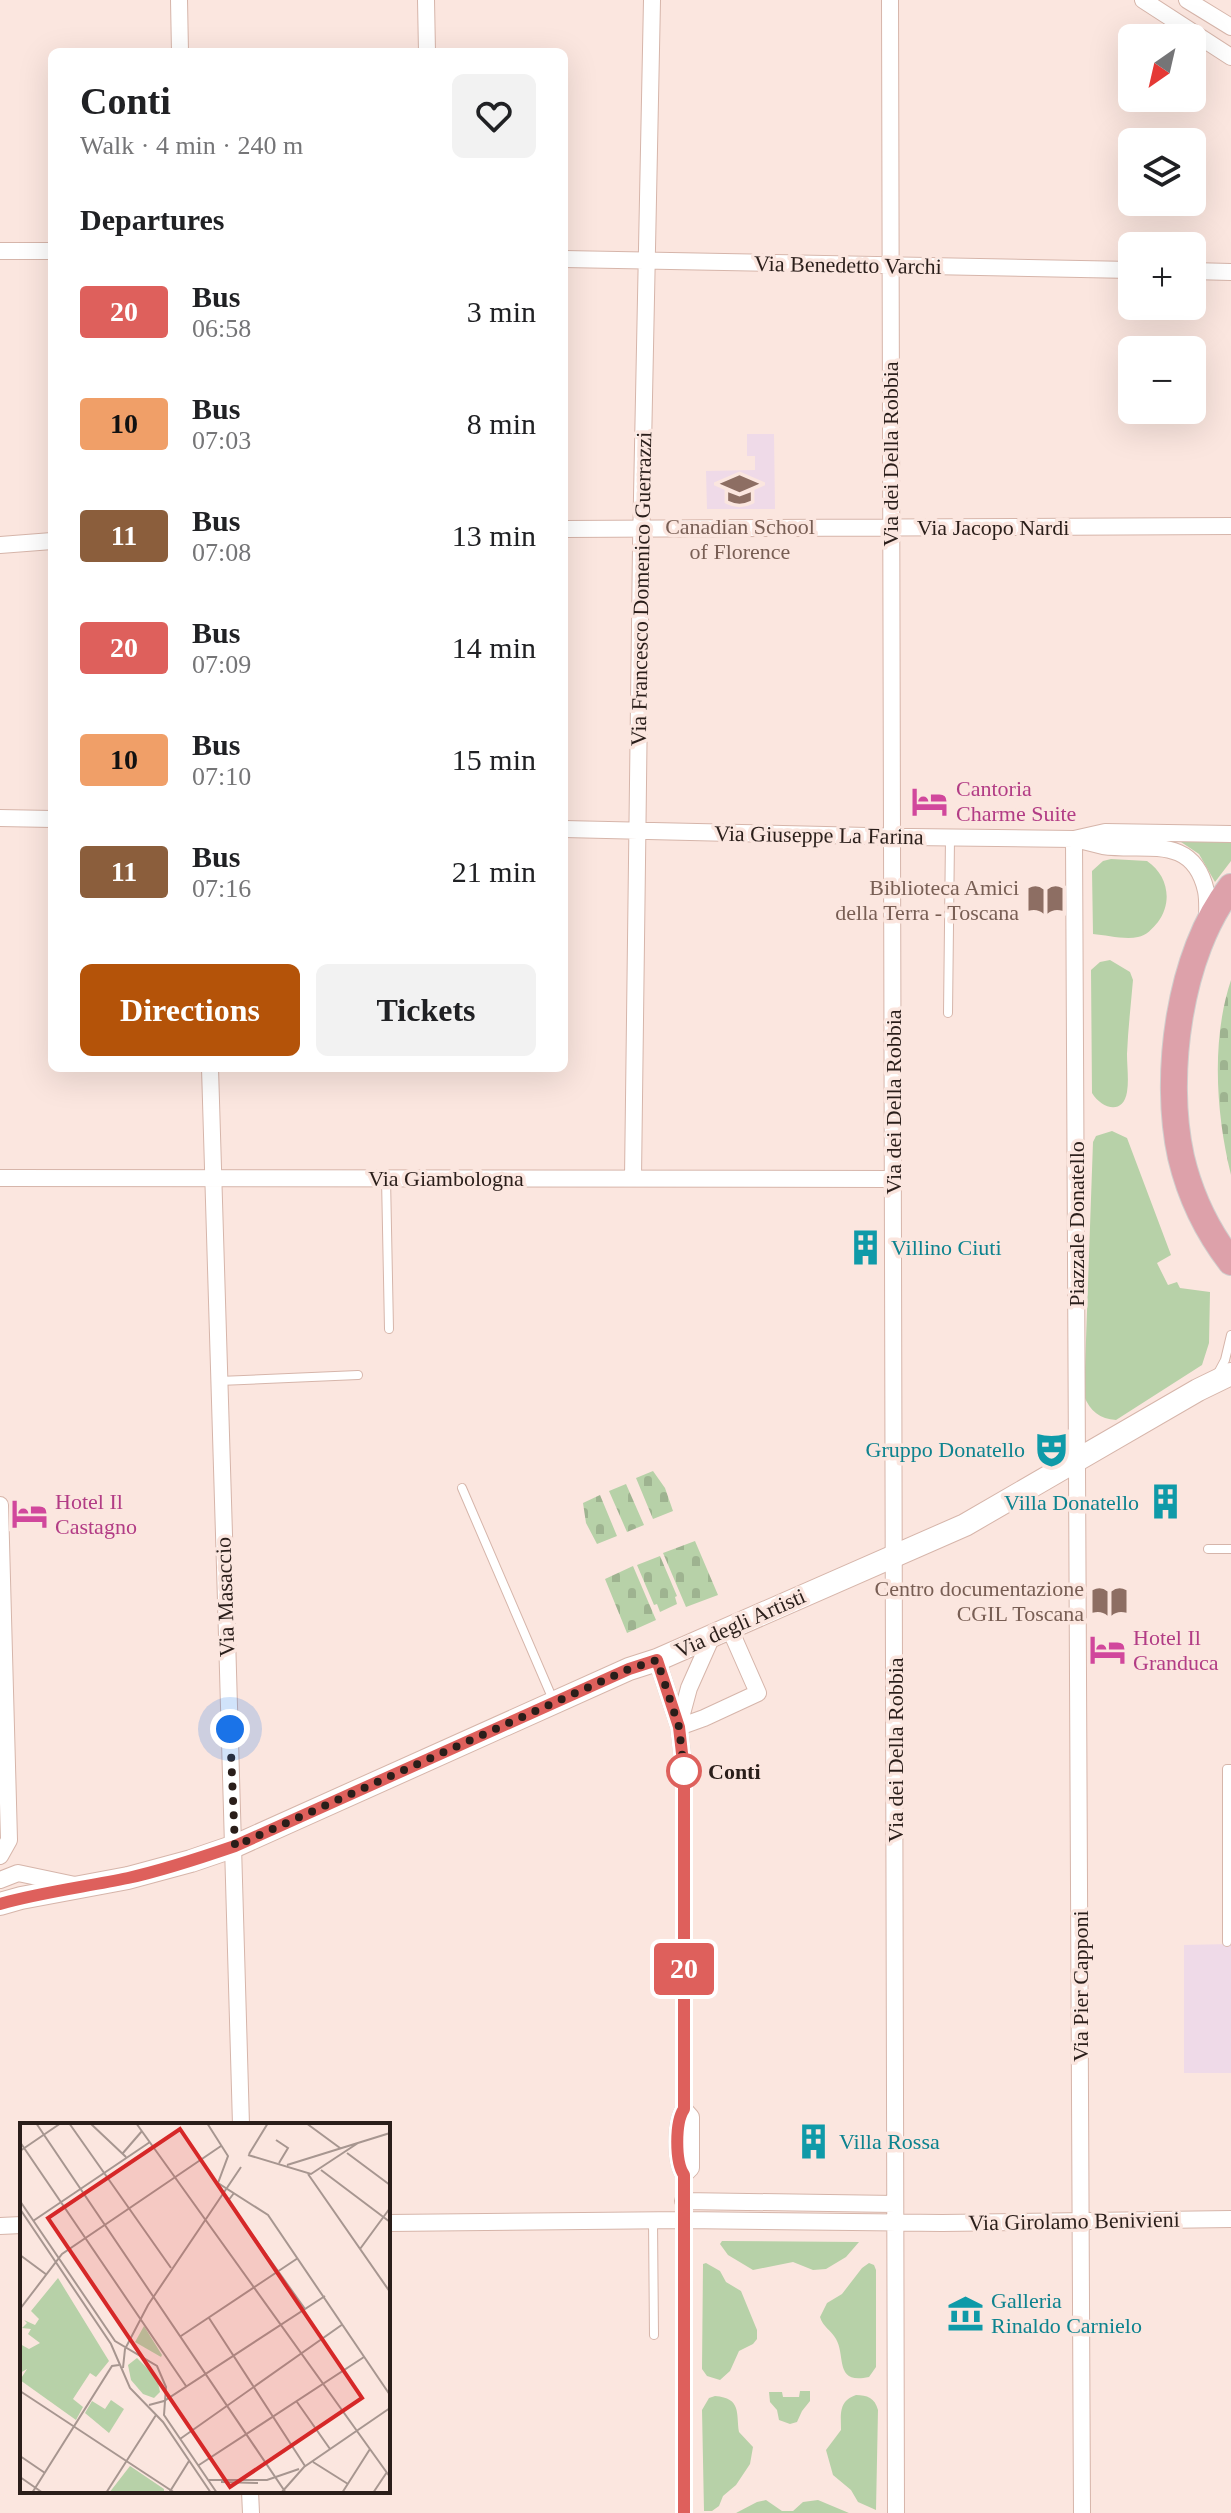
<!DOCTYPE html>
<meta charset="utf-8">
<style>
:root{--surface:#fff;--page:#f2f2f2;--text:#202124;--muted:#757577;--accent:#b45309}
body{margin:0;font-family:"Times New Roman",serif;background:var(--page);color:var(--text);height:100vh;display:flex;flex-direction:column;font-size:30px;white-space:nowrap}
*{box-sizing:border-box;margin:0}
p{font-size:26px;color:var(--muted)}
.icon{flex:none;width:44px;height:44px;fill:none;stroke:currentColor;stroke-width:2;stroke-linecap:round;stroke-linejoin:round}
.map{position:relative;flex:1;overflow:hidden}
.drawer{position:absolute;left:48px;top:48px;width:520px;height:1024px;display:flex;flex-direction:column;background:var(--surface);border-radius:12px;box-shadow:0 8px 32px #0002}
.drawer>*{flex:none}
.badge{padding:0 16px;border-radius:6px;font-size:28px;line-height:52px}
.needle{width:52px;rotate:214deg}
.tools{position:absolute;left:1118px;top:24px;display:grid;gap:16px}
.tools a{display:grid;place-items:center;width:88px;height:88px;border-radius:12px;background:var(--surface);box-shadow:0 8px 32px #0002;font-size:40px}
.you{position:absolute;width:40px;height:40px;margin:-20px;border:6px solid #fff;border-radius:50%;background:#1a73e8;box-shadow:0 0 0 12px #1a73e833}
.map>.badge{position:absolute;translate:-50% -50%;box-shadow:0 0 0 4px #fff}
h2{padding:0 32px;font-size:30px;line-height:72px}
.round{display:grid;place-items:center;flex:none;width:84px;height:84px;border-radius:12px;background:var(--page)}
.overview{display:flex;align-items:center;justify-content:space-between;height:136px;padding:0 32px}
h1{font-size:38px;font-weight:800;line-height:60px}
.button{display:flex;gap:16px;margin-top:auto;padding:16px 32px}
.button a{flex:1;height:92px;border-radius:12px;background:var(--accent);color:#fff;font-size:32px;font-weight:800;line-height:92px;text-align:center}
.button a+a{background:var(--page);color:var(--text)}
ul{padding:0;list-style:none}
li{display:flex;align-items:center;gap:24px;height:112px;padding:0 32px}
li div{flex:1}
li b{display:block;font-size:30px}
li em{font-style:normal}
li .badge{min-width:88px;font-weight:700;text-align:center}
.map>svg:first-child{display:block}
.education{fill:#efdae8}
.grass{fill:#b7d1a8}
.cemetery{fill:url(#cemetery-stones)}
.lines{fill:none;stroke-linecap:round;stroke-linejoin:round}
.service-casing{stroke:#d6b5aa;stroke-width:10}
.minor-casing{stroke:#d6b5aa;stroke-width:18}
.tertiary-casing{stroke:#d6b5aa;stroke-width:24}
.primary-casing{stroke:#d0cecd;stroke-width:28}
.service{stroke:#fff;stroke-width:8}
.minor{stroke:#fff;stroke-width:16}
.tertiary{stroke:#fff;stroke-width:22}
.primary{stroke:#dda1aa;stroke-width:26}
.line-casing{stroke:#fff;stroke-width:18}
.line{stroke:#de605c;stroke-width:12}
.walk{stroke:#2a1e1a;stroke-width:8;stroke-dasharray:0 14.4}
.stop-dot{fill:#fff;stroke:#de605c;stroke-width:4}
.labels{text-anchor:middle;dominant-baseline:central;stroke-width:7;stroke-linejoin:round;paint-order:stroke}
.street-label{font-size:22px;fill:#2a1e1a;stroke:#fbe6df}
.education-label{font-size:22px;fill:#785e54;stroke:#fbe6df;text-anchor:end}
.hotel-label{font-size:22px;fill:#b23c85;stroke:#fbe6df;text-anchor:start}
.culture-label{font-size:22px;fill:#0d838f;stroke:#fbe6df;text-anchor:start}
.stop-label{font-size:22px;font-weight:bold;fill:#2a1e1a;stroke:#fbe6df;text-anchor:start}
.inset-road{fill:none;stroke:#a79690;stroke-width:2}
.view{fill:#d62828;fill-opacity:0.15;stroke:#d62828;stroke-width:4}
.inset-edge{fill:none;stroke:#2a1e1a;stroke-width:4}
</style>
<div class="map">
<svg width="1231" height="2513" viewBox="0 0 1231 2513">
<defs>
<pattern id="cemetery-stones" width="16" height="16" patternUnits="userSpaceOnUse" patternTransform="scale(2)"><rect width="16" height="16" fill="#b7d1a8"/><path d="M2 7V4a2 2 0 0 1 4 0v3zM10 15v-3a2 2 0 0 1 4 0v3z" fill="#9eb390"/></pattern>
</defs>
<rect width="100%" height="100%" fill="#fbe6df"/>
<!-- education -->
<path class="education" d="M747 434H774L775 509H707L706 471 755 470V456H747Z
M1231 1944V2073H1184V1945Z"/>
<!-- grass -->
<path class="grass" d="M1181 842H1231V861L1215 882 1199 854Z
M1111 859 1147 861C1168 875 1173 902 1158 922 1153 928 1146 936 1138 937 1125 940 1106 935 1093 934L1092 871 1103 861Z
M1110 960 1130 972 1133 980C1131 1004 1128 1029 1127 1054 1127 1066 1129 1080 1127 1092 1123 1116 1101 1108 1092 1093L1091 970 1100 962Z
M1112 1131 1127 1138 1171 1255 1157 1263 1168 1285 1177 1282 1180 1288 1210 1292 1209 1343 1202 1365 1116 1420C1100 1419 1090 1411 1084 1396L1093 1142 1096 1136Z
M722 2241 859 2242 846 2257 826 2269 813 2270 793 2262 753 2270 728 2255 720 2244Z
M706 2263 720 2271 726 2282 741 2291 757 2330V2339L753 2344 739 2351 730 2371 720 2380 707 2376 702 2369 703 2264Z
M869 2263 874 2265 876 2270V2367L869 2377C834 2385 846 2356 836 2339 831 2330 823 2327 820 2317L827 2303 842 2294 862 2268Z
M800 2391H810V2401L802 2411 797 2422 790 2424 779 2420 777 2410 770 2402 769 2392H782L783 2397H799Z
M856 2395C867 2395 875 2398 878 2410L876 2510 858 2502 851 2490 833 2475 826 2450 841 2430C841 2415 838 2401 856 2395Z
M715 2396C742 2398 736 2414 739 2432L753 2447 750 2464 736 2485 723 2496 719 2506 712 2511H704L702 2410 709 2398Z
M766 2500 782 2511H793L803 2502 818 2500 849 2513H736L757 2502Z"/>
<!-- cemetery -->
<path class="cemetery" d="M1231 980V1175C1216 1114 1211 1040 1231 980Z
M653 1471 665 1488 673 1511 653 1519 636 1478Z
M626 1484 644 1525 627 1532 609 1491Z
M600 1495 617 1536 597 1544 586 1523 583 1503Z
M695 1541 718 1595 686 1607 663 1553Z
M660 1556 677 1596 675 1597 677 1604 660 1612 657 1604 654 1605 637 1565Z
M633 1566 656 1620 627 1633 605 1579Z"/>
<g class="lines">
<defs>
<path id="service" d="M948 1013 950 838
M386 1178 389 1329
M1217 1375 1225 1360 1231 1335
M219 1381 358 1375
M462 1488 554 1702
M1208 1549H1231
M1227 1942V1769H1231
M653 2221 654 2335"/>
<path id="minor" d="M179 0 180 52
M426 0 427 52
M890 0 896 2513
M1143 0 1231 57
M1187 0 1231 27
M0 251H52
M564 259 1132 270
M1192 271 1231 272
M564 529 1231 526
M0 545 52 541
M0 818 52 819
M564 829 910 837 1074 839 1105 832 1231 834
M1074 839 1082 2513
M1079 840C1087 842 1095 844 1103 846 1145 852 1193 833 1206 891 1208 901 1207 912 1207 922
M210 1068C219 1420 233 1773 241 2125
M0 1178 893 1179
M633 1178 641 546 652 0
M0 1505 9 1840 0 1856
M657 1660 679 1727 684 1771V2109C675 2122 675 2162 684 2175V2513
M679 1725 689 1688 713 1634
M679 1727 704 1718 758 1693 729 1627
M0 1880 18 1873 75 1885
M684 2175 691 2168V2117L684 2109
M683 2201 895 2204
M388 2223 684 2220 942 2223 1231 2219
M0 2226 22 2225
M250 2491 251 2513"/>
<path id="tertiary" d="M0 1904 21 1898 128 1878 191 1861 235 1846 629 1669 657 1660 965 1525 1198 1390 1231 1374"/>
<path id="primary" d="M1231 887C1179 953 1163 1076 1181 1157 1190 1195 1207 1231 1231 1262"/>
</defs>
<!-- service casing -->
<use href="#service" class="service-casing"/>
<!-- minor casing -->
<use href="#minor" class="minor-casing"/>
<!-- tertiary casing -->
<use href="#tertiary" class="tertiary-casing"/>
<!-- primary casing -->
<use href="#primary" class="primary-casing"/>
<!-- service -->
<use href="#service" class="service"/>
<!-- minor -->
<use href="#minor" class="minor"/>
<!-- tertiary -->
<use href="#tertiary" class="tertiary"/>
<!-- primary -->
<use href="#primary" class="primary"/>
</g>
<g class="lines">
<defs>
<path id="line" d="M0 1904C42 1892 85 1887 128 1878 164 1870 200 1858 235 1846L629 1669 657 1660 679 1727 684 1771V2109C675 2122 675 2162 684 2175V2513"/>
</defs>
<!-- line casing -->
<use href="#line" class="line-casing"/>
<!-- line -->
<use href="#line" class="line"/>
<!-- walk -->
<path class="walk" d="M230 1729 235 1846 629 1669 657 1660 679 1727 684 1771"/>
</g>
<!-- icons -->
<defs>
<symbol id="school-bare" viewBox="-9 -9 18 18"><path d="M0-5L7-2L0 1L-7-2ZM-4 1L0 2.5L4 1V4Q0 6-4 4Z" fill="#8d6e63" stroke="#fbe6df" stroke-width="2.5" paint-order="stroke"/></symbol>
<symbol id="hotel-bare" viewBox="-9 -9 18 18"><path d="M-6-4.5h1.5V1H6V5H4.5V3h-9V5H-6ZM-4 0a1.8 1.8 0 1 1 3.6 0ZM.5 0V-2.5h3Q6-2.5 6 0Z" fill="#d1479c" stroke="#fbe6df" stroke-width="2.5" paint-order="stroke"/></symbol>
<symbol id="library-bare" viewBox="-9 -9 18 18"><path d="M-6-4Q-3-5.5-.7-3.5V5Q-3 3-6 4ZM6-4Q3-5.5 .7-3.5V5Q3 3 6 4Z" fill="#8d6e63" stroke="#fbe6df" stroke-width="2.5" paint-order="stroke"/></symbol>
<symbol id="building-bare" viewBox="-9 -9 18 18"><path d="M-4-6H4V6H1V3H-1V6H-4ZM-2.5-4.3h1.7v1.8h-1.7ZM.8-4.3h1.7v1.8H.8ZM-2.5-1h1.7V.8h-1.7ZM.8-1h1.7V.8H.8Z" fill="#0f9aa8" stroke="#fbe6df" stroke-width="2.5" paint-order="stroke"/></symbol>
<symbol id="theatre-bare" viewBox="-9 -9 18 18"><path d="M-5-5.5Q0-4 5-5.5V0Q5 5 0 6Q-5 5-5 0ZM-3.3-2.5H-1v1.5H-3.3ZM1-2.5H3.3v1.5H1ZM-2.8 1Q0 5.5 2.8 1Z" fill="#0f9aa8" stroke="#fbe6df" stroke-width="2.5" paint-order="stroke"/></symbol>
<symbol id="museum-bare" viewBox="-9 -9 18 18"><path d="M0-6L6-3V-2H-6V-3ZM-5-1h2V3h-2ZM-1-1h2V3h-2ZM3-1h2V3H3ZM-6 4H6V6H-6Z" fill="#0f9aa8" stroke="#fbe6df" stroke-width="2.5" paint-order="stroke"/></symbol>
</defs>
<g fill-rule="evenodd">
<use href="#school-bare" x="714" y="464" width="51" height="51"/>
<use href="#hotel-bare" x="904" y="776" width="51" height="51"/>
<use href="#library-bare" x="1020" y="874" width="51" height="51"/>
<use href="#building-bare" x="840" y="1222" width="51" height="51"/>
<use href="#theatre-bare" x="1026" y="1424" width="51" height="51"/>
<use href="#building-bare" x="1140" y="1476" width="51" height="51"/>
<use href="#hotel-bare" x="4" y="1488" width="51" height="51"/>
<use href="#library-bare" x="1084" y="1576" width="51" height="51"/>
<use href="#hotel-bare" x="1082" y="1624" width="51" height="51"/>
<use href="#building-bare" x="788" y="2116" width="51" height="51"/>
<use href="#museum-bare" x="940" y="2288" width="51" height="51"/>
</g>
<!-- markers -->
<circle class="stop-dot" cx="684" cy="1771" r="16"/>
<g class="labels">
<!-- street labels -->
<g class="street-label">
<text transform="translate(848 265) rotate(1)">Via Benedetto Varchi</text>
<text transform="translate(890 454) rotate(-90)">Via dei Della Robbia</text>
<text x="993" y="527">Via Jacopo Nardi</text>
<text transform="translate(641 589) rotate(-89)">Via Francesco Domenico Guerrazzi</text>
<text transform="translate(819 835) rotate(1)">Via Giuseppe La Farina</text>
<text transform="translate(893 1102) rotate(-90)">Via dei Della Robbia</text>
<text x="446" y="1178">Via Giambologna</text>
<text transform="translate(1076 1224) rotate(-90)">Piazzale Donatello</text>
<text transform="translate(225 1597) rotate(-92)">Via Masaccio</text>
<text transform="translate(740 1623) rotate(-24)">Via degli Artisti</text>
<text transform="translate(895 1750) rotate(-90)">Via dei Della Robbia</text>
<text transform="translate(1080 1986) rotate(-90)">Via Pier Capponi</text>
<text transform="translate(1074 2221) rotate(-1)">Via Girolamo Benivieni</text>
</g>
<!-- education labels -->
<g class="education-label">
<text x="740" y="526" text-anchor="middle">Canadian School<tspan x="740" dy="25">of Florence</tspan></text>
<text x="1019" y="887">Biblioteca Amici<tspan x="1019" dy="25">della Terra - Toscana</tspan></text>
<text x="1084" y="1588">Centro documentazione<tspan x="1084" dy="25">CGIL Toscana</tspan></text>
</g>
<!-- hotel labels -->
<g class="hotel-label">
<text x="956" y="788">Cantoria<tspan x="956" dy="25">Charme Suite</tspan></text>
<text x="55" y="1501">Hotel Il<tspan x="55" dy="25">Castagno</tspan></text>
<text x="1133" y="1637">Hotel Il<tspan x="1133" dy="25">Granduca</tspan></text>
</g>
<!-- culture labels -->
<g class="culture-label">
<text x="891" y="1247">Villino Ciuti</text>
<text x="1025" y="1449" text-anchor="end">Gruppo Donatello</text>
<text x="1139" y="1502" text-anchor="end">Villa Donatello</text>
<text x="839" y="2141">Villa Rossa</text>
<text x="991" y="2300">Galleria<tspan x="991" dy="25">Rinaldo Carnielo</tspan></text>
</g>
<!-- stop labels -->
<g class="stop-label">
<text x="708" y="1771">Conti</text>
</g>
</g>
<!-- overview -->
<g transform="translate(20 2123)">
<rect width="370" height="370" fill="#fbe6df"/>
<path d="M124 203 142 232 141 234 115 219Z" fill="#b7d1a8"/>
<path d="M91 277 104 286 89 310 65 290 72 278 85 286ZM110 343 144 366V370H89Z" fill="#b7d1a8"/>
<path d="M117 235 137 255 140 269 134 275 123 271 111 257 108 242Z" fill="#b7d1a8"/>
<path d="M38 155 89 238 76 254 70 250 53 276 63 284 56 297 0 257 7 246 0 250V221L9 226 20 220 8 211 11 206 2 205 7 200 4 197 15 202 19 196 11 188Z" fill="#b7d1a8"/>
<path class="inset-road" d="M16 0 266 370M49 0 151 145M70 0 106 34M116 0 370 354M187 0 208 33 198 60 248 92 370 272M286 0 320 25M256 17 268 25 259 40M0 19 166 263M0 28 41 0M103 30 122 8M327 30 370 62M229 31 248 0M228 32 291 51 338 20M267 42 370 10M301 47 370 99M288 51 370 169M214 70 208 78 285 186M0 78 95 218 137 243 146 264 144 292 197 370M0 86 91 221 110 265 143 299 191 370M13 98 130 19M340 126 370 85M0 132 27 152M0 186 42 131 201 23M189 195 285 343M161 213 278 135M103 245 105 226 128 182 221 44M0 268 155 370M277 279 310 326M129 282 144 278 305 173M160 316 323 201M0 333 25 350M293 339 328 361M179 342 344 234M0 354 23 370M189 357H247L279 346M201 359 238 360M12 370 92 243 99 242M86 370 136 292M149 370 169 338M261 370 284 344 370 285M322 370 350 326M353 370 367 349"/>
<path class="view" d="M160 6 342 275 210 364 28 95Z"/>
<rect width="370" height="370" class="inset-edge"/>
</g>
</svg>
<div class="tools">
<a><svg class="needle" viewBox="-14 -14 28 28"><path d="M0-13l5 13h-10z" fill="#e53935"/><path d="M0 13l5-13h-10z" fill="#757577"/></svg></a>
<a><svg class="icon" aria-label="layers" viewBox="0 0 24 24"><path d="M12 4l9 5-9 5-9-5zM3 14l9 5 9-5"/></svg></a>
<a>+</a>
<a>−</a>
</div>
<div class="you" style="left:230px;top:1729px"></div>
<b class="badge" style="left:684px;top:1969px;background:#de605c;color:#fff">20</b>
<section class="drawer">
<div class="overview"><div><h1>Conti</h1><p>Walk · 4 min · 240 m</p></div><a class="round"><svg class="icon" aria-label="heart" viewBox="0 0 24 24"><path d="M12 20l-8-8c-3-5 5-10 8-4 3-6 11-1 8 4z"/></svg></a></div>
<h2>Departures</h2>
<ul>
<li><span class="badge" style="background:#de605c;color:#fff">20</span><div><b>Bus</b><p>06:58</p></div><em>3 min</em></li>
<li><span class="badge" style="background:#f09f68;color:#111">10</span><div><b>Bus</b><p>07:03</p></div><em>8 min</em></li>
<li><span class="badge" style="background:#8b5e3c;color:#fff">11</span><div><b>Bus</b><p>07:08</p></div><em>13 min</em></li>
<li><span class="badge" style="background:#de605c;color:#fff">20</span><div><b>Bus</b><p>07:09</p></div><em>14 min</em></li>
<li><span class="badge" style="background:#f09f68;color:#111">10</span><div><b>Bus</b><p>07:10</p></div><em>15 min</em></li>
<li><span class="badge" style="background:#8b5e3c;color:#fff">11</span><div><b>Bus</b><p>07:16</p></div><em>21 min</em></li>
</ul>
<div class="button"><a>Directions</a><a>Tickets</a></div>
</section>
</div>
